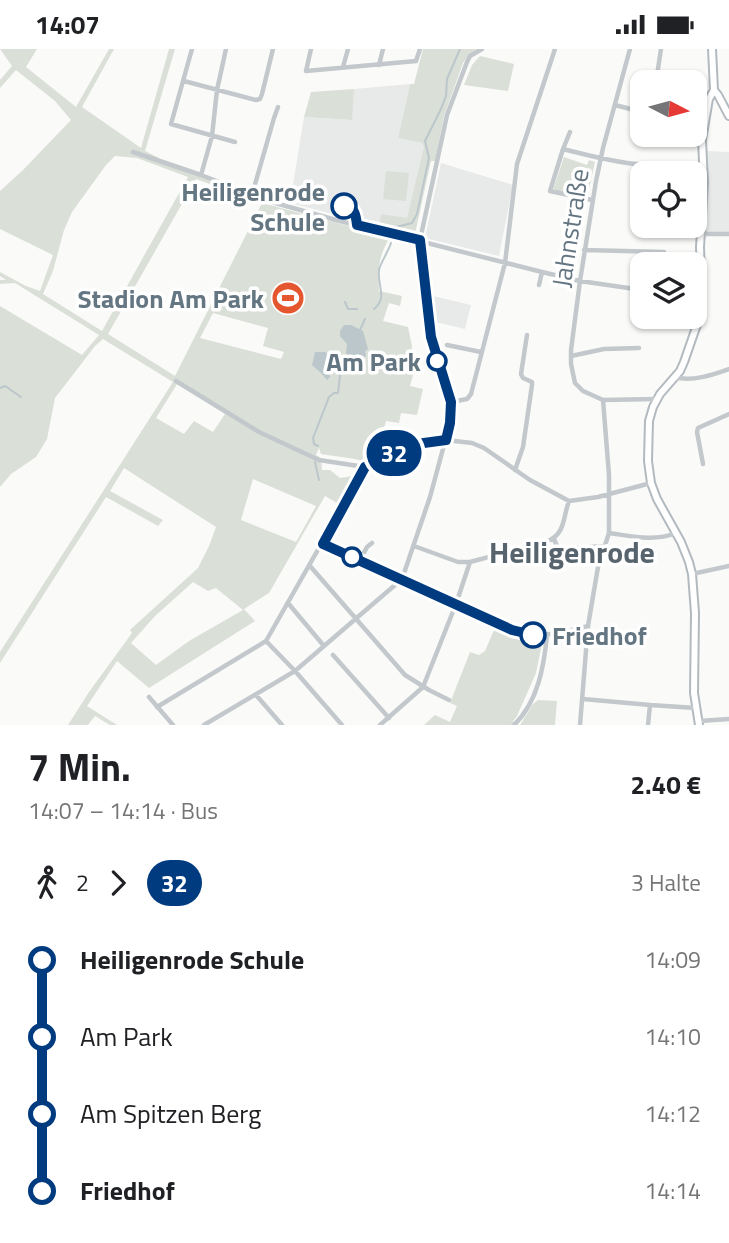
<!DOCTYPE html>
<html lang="de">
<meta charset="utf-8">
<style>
:root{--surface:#fff;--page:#f2f2f2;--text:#202124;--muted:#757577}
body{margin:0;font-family:"Titillium Web",sans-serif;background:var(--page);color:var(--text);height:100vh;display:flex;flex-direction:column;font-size:26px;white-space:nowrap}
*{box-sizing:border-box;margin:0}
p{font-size:23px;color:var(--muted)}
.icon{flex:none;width:38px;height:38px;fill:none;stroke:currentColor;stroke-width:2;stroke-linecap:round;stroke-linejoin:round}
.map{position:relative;height:676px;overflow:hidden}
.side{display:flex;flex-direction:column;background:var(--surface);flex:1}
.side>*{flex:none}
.badge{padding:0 14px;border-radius:23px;font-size:24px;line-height:46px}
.needle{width:46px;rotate:96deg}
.controls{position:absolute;left:630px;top:21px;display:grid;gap:14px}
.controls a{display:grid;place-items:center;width:77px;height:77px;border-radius:14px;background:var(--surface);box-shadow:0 2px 5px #0004;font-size:35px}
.map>.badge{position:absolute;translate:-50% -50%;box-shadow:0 0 0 4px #fff}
.legs{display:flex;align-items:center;gap:10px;height:77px;padding:0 28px;font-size:23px}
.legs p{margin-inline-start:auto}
.overview{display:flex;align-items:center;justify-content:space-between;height:119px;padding:0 28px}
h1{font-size:38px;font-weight:700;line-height:52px}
ul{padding:0 28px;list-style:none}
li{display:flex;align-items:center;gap:24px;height:77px;font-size:26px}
li i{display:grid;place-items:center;width:10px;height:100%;margin:0 9px;background:currentColor}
li i::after{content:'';width:18px;height:18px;margin:-9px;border:5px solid;border-radius:50%;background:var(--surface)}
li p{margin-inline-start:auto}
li:first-child i{background:linear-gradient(#0000 50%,currentColor 0)}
li:last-child i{background:linear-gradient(currentColor 50%,#0000 0)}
.status{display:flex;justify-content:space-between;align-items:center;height:49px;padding:0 35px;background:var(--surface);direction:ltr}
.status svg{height:19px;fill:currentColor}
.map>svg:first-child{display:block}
.built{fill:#e8e9e9}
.green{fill:#dadfd7;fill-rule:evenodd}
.water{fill:#bbc7cb}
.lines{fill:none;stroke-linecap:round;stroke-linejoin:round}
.stream{stroke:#bbc7cb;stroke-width:2}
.secondary-casing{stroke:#b3babf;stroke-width:10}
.street{stroke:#c3c8cc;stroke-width:4.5}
.secondary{stroke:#fff;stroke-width:6}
.line-1-casing{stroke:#fff;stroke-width:16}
.line-1{stroke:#003b80;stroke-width:10}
.stop-1-dot{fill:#fff;stroke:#003b80;stroke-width:3.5}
.labels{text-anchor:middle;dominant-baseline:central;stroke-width:7;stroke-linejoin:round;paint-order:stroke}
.stop-label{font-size:26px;font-weight:bold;fill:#657683;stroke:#fff;text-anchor:end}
.street-label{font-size:26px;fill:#657683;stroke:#fff}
.poi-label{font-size:26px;font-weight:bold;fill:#657683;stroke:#fff;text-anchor:end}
.quarter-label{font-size:30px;font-weight:bold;fill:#57646e;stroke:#fff}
</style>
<div class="status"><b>14:07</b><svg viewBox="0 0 49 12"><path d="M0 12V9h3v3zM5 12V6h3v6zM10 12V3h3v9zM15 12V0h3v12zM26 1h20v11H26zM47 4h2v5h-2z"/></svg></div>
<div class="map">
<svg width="729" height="676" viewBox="0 0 729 676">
<rect width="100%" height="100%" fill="#fafaf8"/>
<!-- built -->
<path class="built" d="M410 35 398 89 423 94 424 97 407 170 381 165 379 177 290 154 304 68 351 71 354 40Z
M707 102 729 103V183L705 184Z
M441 114 513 136 499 207 425 189Z
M429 246 471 256 465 280 431 272Z"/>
<!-- green -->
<path class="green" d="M0 0H37L26 18 76 58 109 0H114L82 58 141 99 169 0H175L145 102 159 109 162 114 250 146 249 149 196 130 108 285 175 327 262 154 390 188C378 208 378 220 379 242L402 247 400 257 389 254 383 272 408 278 412 297 410 309 417 311 410 337 423 340 417 366 401 364 399 374 386 372 376 409 366 413 355 410 321 405 319 399 316 406 321 409 322 421H330L340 429 353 427 357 430 342 457 325 447 269 544 244 560 255 572 149 639 117 612 87 657 117 676H110L95 667 88 676H68L89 643 132 584 130 581 198 519 209 497 216 478 124 419 110 442 163 471 158 477 106 448 0 614V603L173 333 103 290 95 297 55 349 47 390 36 408 11 425 0 438V257L82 306 99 286 15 234 0 235V231H6L0 227V223L26 237 40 242 53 206 0 180V142L23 121 71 71 55 52 16 21 0 39V31L12 17ZM115 107 137 109 188 128 102 282 43 245 53 222 64 181 72 163 106 116ZM213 264 268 279 263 297 284 303 281 310 200 289ZM177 335 225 365 213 383 194 372 184 385 156 369ZM253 430 316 457 296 493 241 471ZM193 533 208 542 216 539 243 561 189 592 156 616 131 594 155 567Z
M423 0H477L467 8 463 14 444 67 435 112H431L415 185 379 177 381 165 407 169 424 97 422 94 398 89 410 35H414Z
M480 7 514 15 508 42 464 36 472 16Z
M354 40 352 71 304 68 311 43Z
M564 108 587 116 589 111 595 113 587 149 553 141Z
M386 122 409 124 406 152 383 150Z
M494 581 515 590 518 587 532 590H543L536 624 517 667 513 672 516 676H424L435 666 450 673 457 657 450 654 470 603 479 606 485 602Z
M538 651 557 652 555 676H520L533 655Z"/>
<!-- water -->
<path class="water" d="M344 276H351L363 282 368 300 365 302 366 307 356 311 346 305 347 295 340 287V282Z
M315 303H325L333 309 329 322 330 328 327 331 321 324 312 316Z"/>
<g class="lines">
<!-- stream -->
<path class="stream" d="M392 179 412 174 417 165 429 109 425 92 441 60 446 47 447 30 460 0
M345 253 348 260H357
M374 260C388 249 377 236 379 221 379 217 389 201 391 194
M360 281 365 270
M0 339 5 337 21 348
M318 397 314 395 313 389 329 348 334 344H338L341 317 348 304
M315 413 319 431"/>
<defs>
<path id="secondary" d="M714 41 718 46 729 67
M699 676 694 644 695 564 692 525 689 513 681 493 657 450 651 434 648 412 649 372 653 358 660 345 680 322 684 313 700 267 702 256 700 198 704 134 702 91 709 50 714 41 712 0"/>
</defs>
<!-- secondary casing -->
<use href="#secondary" class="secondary-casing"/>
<!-- street -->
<path class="street" d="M192 0 171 75 235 93
M311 0 306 22 416 12 420 0
M630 0 603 99 596 132 580 232 571 301V315L575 334 583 342 603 351 656 350
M379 16 383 0
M343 18 348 0
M184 32 256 51 260 50 262 45 273 0
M656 33 661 0
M615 56 642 63
M645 95 646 86
M563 100 570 83
M133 103 201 126 268 152 336 171 542 223 580 232 642 241
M201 126 212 87 217 41 226 0
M252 146 274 69 278 58
M592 151 550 142 563 100C591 107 618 114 646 116 658 117 674 113 686 116 693 119 696 127 704 129
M701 185H729
M584 201 664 203
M539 236 542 223
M447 296 481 303
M571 307 604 300 639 299
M674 328C692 333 712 326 729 320
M176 332 259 383 319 411 365 418 409 396 446 391 472 394 484 399 530 431 569 452 598 448 651 434
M451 353 467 350 471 345 505 214 517 115 555 0
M703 415 697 383 698 379 729 365
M515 421 523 398 532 336V333L523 329 521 325 527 286
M609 484C631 487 654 493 676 484
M554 490 557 497 562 500 604 497
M323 495 519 584C543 589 565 583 588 577
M414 497 458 513H470L548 492C566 484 563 467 569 452
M360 511 367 498 372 494
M310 517 405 626 429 641 449 651
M692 525 729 517
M288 554 324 597
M266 592 295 622 342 676
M333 606 389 669
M256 646 282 676
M149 648 173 676
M583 650 650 656 696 659
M157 658 266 592 365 418
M699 672 729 670
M204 676 295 622 402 530 430 448 450 374 451 353 434 301 429 276 420 191 447 66 467 13 470 7 482 0
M380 676 423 638 456 555 470 513
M514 676C538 653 544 617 547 586
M580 676 588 577 598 518 609 484V426L603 351
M648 676 650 656"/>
<!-- secondary -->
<use href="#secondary" class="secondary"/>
</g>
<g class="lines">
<defs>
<path id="line-1" d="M344 157C355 158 356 167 357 176L420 191 431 288 451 353 450 374 446 391 409 396 365 418 323 495 512 581 533 586"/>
</defs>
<!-- line-1 casing -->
<use href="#line-1" class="line-1-casing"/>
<!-- line-1 -->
<use href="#line-1" class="line-1"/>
</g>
<!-- icons -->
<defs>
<symbol id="stadium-disc" viewBox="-11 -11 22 22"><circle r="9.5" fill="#e4572e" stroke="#fff"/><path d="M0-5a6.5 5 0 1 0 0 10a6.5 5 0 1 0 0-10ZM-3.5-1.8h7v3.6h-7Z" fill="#fff"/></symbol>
</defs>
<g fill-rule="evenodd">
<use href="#stadium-disc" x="269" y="230" width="38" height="38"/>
</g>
<!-- markers -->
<g class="stop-1-dot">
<circle cx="344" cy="157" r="12"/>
<circle cx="437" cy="312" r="9"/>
<circle cx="352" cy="508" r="9"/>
<circle cx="533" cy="586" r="12"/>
</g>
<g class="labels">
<!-- stop labels -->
<g class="stop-label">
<text x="325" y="142">Heiligenrode<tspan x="325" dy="30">Schule</tspan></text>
<text x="421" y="312">Am Park</text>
<text x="552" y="586" text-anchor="start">Friedhof</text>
</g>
<!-- street labels -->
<g class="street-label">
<text transform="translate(570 179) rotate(-81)">Jahnstraße</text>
</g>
<!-- poi labels -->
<g class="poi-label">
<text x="264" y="249">Stadion Am Park</text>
</g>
<!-- quarter labels -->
<g class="quarter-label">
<text x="572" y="503">Heiligenrode</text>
</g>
</g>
</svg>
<div class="controls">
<a><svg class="needle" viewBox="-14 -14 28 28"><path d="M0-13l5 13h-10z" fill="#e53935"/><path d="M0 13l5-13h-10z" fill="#757577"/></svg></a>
<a><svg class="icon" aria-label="locate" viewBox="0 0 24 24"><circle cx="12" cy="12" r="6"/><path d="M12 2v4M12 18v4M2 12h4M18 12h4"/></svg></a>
<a><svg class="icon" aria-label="layers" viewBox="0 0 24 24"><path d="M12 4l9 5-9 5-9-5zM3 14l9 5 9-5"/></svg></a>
</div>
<b class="badge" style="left:394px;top:404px;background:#003b80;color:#fff">32</b>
</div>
<section class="side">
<div class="overview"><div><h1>7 Min.</h1><p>14:07 – 14:14 · Bus</p></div><b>2.40 €</b></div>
<div class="legs"><svg class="icon" aria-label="walk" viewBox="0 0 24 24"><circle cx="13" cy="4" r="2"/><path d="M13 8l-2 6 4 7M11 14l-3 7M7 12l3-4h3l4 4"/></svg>2<svg class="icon" aria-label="forward" viewBox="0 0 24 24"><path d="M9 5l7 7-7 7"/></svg><b class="badge" style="background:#003b80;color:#fff">32</b><p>3 Halte</p></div>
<ul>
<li><i style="color:#003b80"></i><b>Heiligenrode Schule</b><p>14:09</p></li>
<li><i style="color:#003b80"></i><span>Am Park</span><p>14:10</p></li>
<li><i style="color:#003b80"></i><span>Am Spitzen Berg</span><p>14:12</p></li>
<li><i style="color:#003b80"></i><b>Friedhof</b><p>14:14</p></li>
</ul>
</section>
